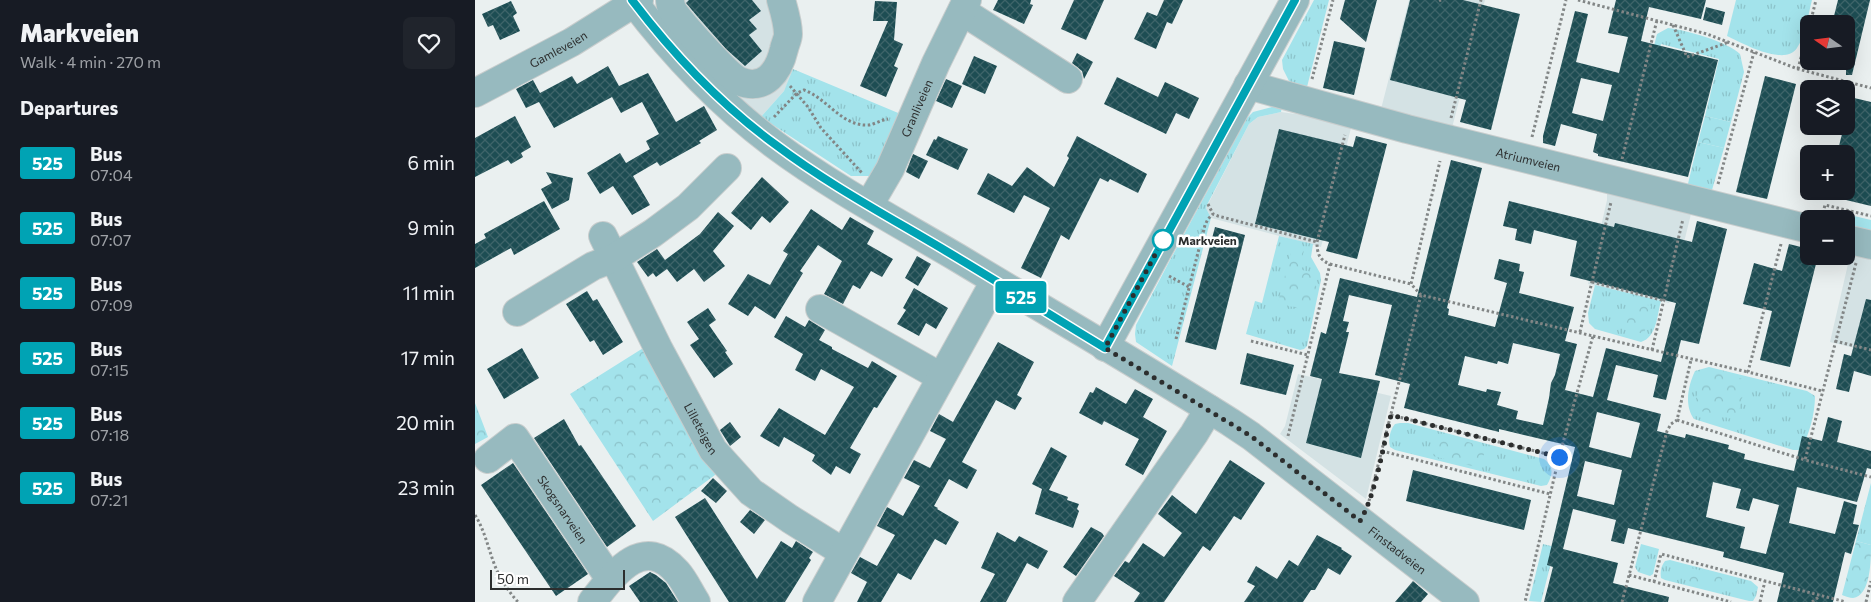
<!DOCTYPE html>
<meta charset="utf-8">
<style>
:root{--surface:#171b24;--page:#20242c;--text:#f1f3f6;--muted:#9ea1a6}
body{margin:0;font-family:Commissioner,sans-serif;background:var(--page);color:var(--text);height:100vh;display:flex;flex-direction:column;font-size:19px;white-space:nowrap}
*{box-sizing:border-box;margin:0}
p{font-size:16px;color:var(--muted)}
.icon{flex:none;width:28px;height:28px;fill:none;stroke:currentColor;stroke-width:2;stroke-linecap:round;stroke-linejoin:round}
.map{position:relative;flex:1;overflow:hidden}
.drawer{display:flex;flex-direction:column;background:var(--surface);width:475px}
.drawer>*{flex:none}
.badge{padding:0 10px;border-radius:4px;font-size:18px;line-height:32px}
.needle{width:32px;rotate:284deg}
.controls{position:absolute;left:1325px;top:15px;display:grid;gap:10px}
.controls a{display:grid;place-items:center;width:55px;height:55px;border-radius:8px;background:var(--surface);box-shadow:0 5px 20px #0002;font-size:25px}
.scale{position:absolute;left:15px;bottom:12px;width:135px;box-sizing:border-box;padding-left:5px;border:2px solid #2c2e2e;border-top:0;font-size:14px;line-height:18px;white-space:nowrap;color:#2c2e2e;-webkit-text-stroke:4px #fff;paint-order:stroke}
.you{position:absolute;width:25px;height:25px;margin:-12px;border:4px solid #fff;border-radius:50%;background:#1a73e8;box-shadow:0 0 0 8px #1a73e833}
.map>.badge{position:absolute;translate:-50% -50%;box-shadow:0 0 0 2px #fff}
h2{padding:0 20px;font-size:19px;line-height:45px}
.round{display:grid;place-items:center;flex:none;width:52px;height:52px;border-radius:8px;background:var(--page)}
.summary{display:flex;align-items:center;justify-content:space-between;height:85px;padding:0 20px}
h1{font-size:24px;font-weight:800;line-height:38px}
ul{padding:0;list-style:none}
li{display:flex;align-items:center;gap:15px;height:65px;padding:0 20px}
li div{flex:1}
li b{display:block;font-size:19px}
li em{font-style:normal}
li .badge{min-width:55px;font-weight:700;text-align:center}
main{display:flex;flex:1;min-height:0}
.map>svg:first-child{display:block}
.built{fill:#d4e2e4}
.grass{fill:url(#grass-tufts)}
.forest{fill:url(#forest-crowns)}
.building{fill:url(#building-cross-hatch);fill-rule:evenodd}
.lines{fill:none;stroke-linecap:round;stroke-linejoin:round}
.minor-casing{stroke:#c8cdcd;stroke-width:30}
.path{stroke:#828686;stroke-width:3;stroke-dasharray:2.5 2.5;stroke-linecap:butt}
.minor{stroke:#97babf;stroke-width:28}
.line-casing{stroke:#fff;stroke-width:11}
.line{stroke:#00a3b4;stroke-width:8}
.walk{stroke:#2c2e2e;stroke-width:5;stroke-dasharray:0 9}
.stop-dot{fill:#fff;stroke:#00a3b4;stroke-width:2.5}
.labels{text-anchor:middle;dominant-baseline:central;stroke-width:5;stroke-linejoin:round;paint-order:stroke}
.street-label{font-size:12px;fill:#2c2e2e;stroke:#fff}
.stop-label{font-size:12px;font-weight:bold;fill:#2c2e2e;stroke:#fff;text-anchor:start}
</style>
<main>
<section class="drawer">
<div class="summary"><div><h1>Markveien</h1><p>Walk · 4 min · 270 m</p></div><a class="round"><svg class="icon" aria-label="heart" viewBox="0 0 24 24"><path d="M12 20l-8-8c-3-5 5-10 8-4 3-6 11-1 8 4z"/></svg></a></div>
<h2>Departures</h2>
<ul>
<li><span class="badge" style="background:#00a3b4;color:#fff">525</span><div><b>Bus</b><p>07:04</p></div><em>6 min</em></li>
<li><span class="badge" style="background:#00a3b4;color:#fff">525</span><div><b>Bus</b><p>07:07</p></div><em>9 min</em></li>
<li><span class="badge" style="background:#00a3b4;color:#fff">525</span><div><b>Bus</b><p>07:09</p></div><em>11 min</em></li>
<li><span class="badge" style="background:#00a3b4;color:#fff">525</span><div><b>Bus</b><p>07:15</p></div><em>17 min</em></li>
<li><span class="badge" style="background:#00a3b4;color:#fff">525</span><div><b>Bus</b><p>07:18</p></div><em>20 min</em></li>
<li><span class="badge" style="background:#00a3b4;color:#fff">525</span><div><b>Bus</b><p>07:21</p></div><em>23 min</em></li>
</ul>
</section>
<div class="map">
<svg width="1396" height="602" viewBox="0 0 1396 602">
<defs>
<pattern id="grass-tufts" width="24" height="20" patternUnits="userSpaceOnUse" patternTransform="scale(1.25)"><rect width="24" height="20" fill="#a3e3eb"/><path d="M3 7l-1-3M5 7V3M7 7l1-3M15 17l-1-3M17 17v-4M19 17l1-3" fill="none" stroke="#8cc3ca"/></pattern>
<pattern id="forest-crowns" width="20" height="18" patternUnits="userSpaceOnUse" patternTransform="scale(1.25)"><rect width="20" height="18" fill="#a3e3eb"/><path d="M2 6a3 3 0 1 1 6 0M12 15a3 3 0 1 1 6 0" fill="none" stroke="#8cc3ca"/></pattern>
<pattern id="building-cross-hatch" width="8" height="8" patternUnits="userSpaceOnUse" patternTransform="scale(1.25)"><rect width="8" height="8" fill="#1d4d53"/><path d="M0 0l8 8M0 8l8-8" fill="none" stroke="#3e6469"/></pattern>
</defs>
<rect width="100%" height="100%" fill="#eaf0f0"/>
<!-- built -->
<path class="built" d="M193 0H314L322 49 316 77 309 91 286 117 265 99 193 19Z
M934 0H1010L978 124 980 129 906 109Z
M806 112 849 118 878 125 876 128 846 247 736 218 731 208 774 124 783 117Z
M1132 187 1223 209 1216 214 1194 303 1113 284 1132 200Z
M1376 251 1396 256V352L1355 342Z
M823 374 916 396 891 499 805 434 810 426Z"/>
<!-- grass -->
<path class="grass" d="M839 0H854L832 87 816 85 808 69 807 60Z
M1261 0H1337C1333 15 1331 35 1322 48 1310 67 1267 43 1252 36Z
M1193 28C1211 30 1253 42 1265 54L1269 72 1256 122 1230 116 1244 59 1186 44 1158 156 1152 154 1182 34Z
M318 69 428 115 399 176H376L286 117 309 91Z
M804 105 807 107 806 112 783 117 774 124 733 203 731 208 736 218 697 366 661 342 660 334 661 325 694 262 772 118 778 112Z
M1223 142 1249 148 1237 190 1231 194 1211 192Z
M1357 212H1362L1396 220V239L1371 232V219H1352L1353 215Z
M804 236 838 244 836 257 845 273 846 280 832 346 829 349 825 350 771 334 780 301 787 303Z
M1120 285 1186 301C1182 315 1182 337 1166 342L1120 329 1114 323 1113 313Z
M1234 367 1332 391 1340 396C1340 414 1334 435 1326 450H1318L1219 419C1209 405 1213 386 1220 371Z
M925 423H933L1069 459C1079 467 1078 474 1072 485L1066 486 920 450 915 447C913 439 915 430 920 424Z
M1396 483V545L1381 541Z
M1068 544 1080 547 1066 602 1054 601Z
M1166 544 1184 549 1178 574 1175 576 1163 572 1160 567Z
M1195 560 1276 581 1283 587 1281 596 1278 601H1274L1190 580 1186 578C1185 572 1186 566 1190 561Z"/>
<!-- forest -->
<path class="forest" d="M1230 116 1256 122 1249 148 1223 142Z
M818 244 830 247 824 269 838 273 837 279 842 288 836 312 803 303Z
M1157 301 1176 306 1169 334 1150 329Z
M173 345 244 472 178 521 95 394Z
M1229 369 1272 380 1261 420 1218 409Z
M0 403 13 437 0 444Z
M964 434 1011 447 1005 468 958 456Z
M1381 541 1396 545C1396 559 1396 596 1378 598 1375 598 1370 596 1367 595Z
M1216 568 1248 576 1245 590 1212 581Z"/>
<!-- building -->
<path class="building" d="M214 0H277L286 11 274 20 282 29 274 35 287 51 270 66 251 49 222 16 211 3Z
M523 0H556L555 4 558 5 549 24 518 10Z
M599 0H629L611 40 586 29Z
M689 0H708L697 24 692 22 681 49 659 39 672 12 682 16Z
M870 0H902L891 42 865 19Z
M935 0H988L1045 14 1016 130 985 122 991 100 915 80Z
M1141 0H1231L1226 19 1174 7 1166 41 1243 60 1213 177 1123 156V154L1118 152 1122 134 1086 124 1080 146 1068 143V136L1100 11 1113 14 1101 62 1144 73 1153 37 1133 33ZM1106 78 1137 85 1128 121 1097 113Z
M1363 0H1395L1377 75H1371V24H1357Z
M36 1 42 13 38 16 45 31 25 40 18 25 13 27 7 14Z
M400 1 422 2 419 40 428 44 419 66 423 68 411 97 385 86 413 21H398Z
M1231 7 1250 12 1247 25 1228 20Z
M859 41 890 48 879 95 848 88Z
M602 53 618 62 609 79 607 71 597 63Z
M499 56 522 66 510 94 487 84Z
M133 66 144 86 173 73 201 122 229 106 242 130 224 141 226 143 185 166 182 162 158 176 175 205 157 215 138 186 125 194 112 173 145 153 151 163 175 149 171 141 184 134 167 102 146 113 137 97 79 128 64 102 51 108 41 89 58 80 65 93 97 76 102 84Z
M1290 76 1321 84 1292 199 1261 192Z
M642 77 683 97 690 82 724 98 714 119 701 113 691 134 629 104Z
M471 79 487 86 477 108 461 101Z
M1375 97 1396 102V206L1371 200V154H1362L1369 126H1371V112Z
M40 116 56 147 46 153 48 157 36 164 33 160 0 177V138Z
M804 129 878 147 881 136 912 144 882 259 851 251 854 242 780 224Z
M463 136 493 149 483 170 451 155 459 139 461 140Z
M602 136 672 174 663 193 635 179 633 182 625 178 594 240 586 235 566 278 546 268 575 208 549 195 539 213 502 194 513 173 537 186 552 167 579 187 594 158 592 156Z
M438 154 453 161 444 179 431 172Z
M976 160 1007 168 972 308 974 309 973 315 1020 327 1032 283 1019 279 1024 259 1045 264 1044 271 1049 272 1044 293 1099 307 1090 341 1102 344 1090 390 1118 397 1131 348 1186 362 1201 303 1095 276 1102 241 1059 230 1056 244 1040 240 1042 229 1028 226 1034 201 1139 227 1140 223 1217 242 1222 221 1252 229 1224 344 1206 340 1191 400 1178 397 1183 375 1141 365 1132 400 1186 414 1182 431 1210 438 1211 434 1254 445 1253 449 1270 454 1269 459 1319 471 1327 436 1347 441 1353 417 1367 421 1362 442 1396 451V469L1392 468 1382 502 1322 487 1314 523 1360 534 1369 501 1382 505 1378 524 1384 525 1376 554 1370 552 1358 602H1302L1309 573 1248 557 1249 552 1153 528 1149 544 1136 541 1141 520 1098 509 1088 549 1143 563 1138 583 1194 597 1193 602H1069L1078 567 1072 565 1100 447 1024 429V432L929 408 935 384 900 375 917 305 874 295 868 321 874 322 871 332H874L864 373 905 381 886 458 831 443 847 379 835 376 846 332 851 334 865 278 942 297ZM1038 343 1085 354 1080 375 1076 383 1074 398 1068 425 1041 419 1043 411 1022 405 1026 392 1012 389 1011 392 983 385 990 356 1022 364 1023 361 1033 364ZM1122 412 1165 423 1156 458 1114 447ZM1110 461 1147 470 1139 505 1102 496ZM1238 482 1266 489 1261 508 1274 511 1278 498 1304 505 1291 554 1265 548 1270 527 1231 517Z
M71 172 98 178 94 200 77 209 66 189 77 183Z
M287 177 314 202 295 223 287 216 276 230 256 213Z
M69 201 85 229 39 255 36 248 0 268V244L11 238 9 234Z
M336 209 367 230 375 217 399 231 392 244 418 259 407 277 396 271 385 289 378 285 368 304 349 294 367 261 343 245 325 271 328 273 300 319 280 306 273 316 253 304 273 274 295 285 313 254 308 251Z
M243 212 259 226 238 251 250 266 229 282 219 269 202 282 192 269 181 277 178 273 173 277 162 262 182 249 190 260 225 234Z
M740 227 770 235 741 350 710 342Z
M1314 244 1334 249V256H1343L1315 367 1285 360 1297 311 1268 304 1279 263 1307 271Z
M442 256 456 264 443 286 430 278Z
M439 288 473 308 461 329 451 323 444 336 422 324 431 310 428 308Z
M112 291 118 301 122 299 148 342 128 355 119 340 115 342 91 304Z
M1391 299 1396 300V376L1379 371 1374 392 1361 389 1369 354 1376 356Z
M233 308 241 320 234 325 252 351 250 352 258 364 239 378 215 345 224 339 212 322Z
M311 316 330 327 334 320 350 330 344 340 357 347V349L393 368 397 361 422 376 402 408 399 407 375 448 386 454 375 474 361 466 356 475 337 461 340 455 309 437 304 447 285 436 304 408 350 435 379 387 346 369 340 381 320 370 328 354 299 337Z
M523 342 559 362 542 395 547 398 540 410 521 400 487 462 502 470 492 489 474 479 459 506 463 508 462 509 484 522 471 545 460 539 436 580 423 573 406 602H382L392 582 376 573 385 557 402 566 420 535 402 526 412 507 428 516 445 486 429 478 439 460 455 468 471 439 455 431 464 414 478 422Z
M47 348 64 378 29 399 12 369Z
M772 353 819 365 811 395 765 384Z
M621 387 651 404 660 389 678 399 668 417 692 431 668 475 650 465 664 439 629 421 627 425 604 413 615 392 618 393Z
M89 419 104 446 106 445 161 526 132 547 59 438Z
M255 422 266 437 255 446 245 430Z
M576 447 592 456 574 490 593 497 592 500 604 504 602 509 604 511 598 528 560 514 567 489 557 484Z
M755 460 790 483 766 520 759 516 735 551 728 546 689 602H659L665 593 639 576 650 561 654 563 668 543 689 557 707 533 683 514 697 495 721 514Z
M38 463 113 574 81 596 6 485Z
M938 470 1056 500 1049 530 931 501Z
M238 478 252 491 241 503 226 491Z
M230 498 282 579 306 541 317 548 321 541 338 552 334 558 336 560 310 602H254L200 517Z
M275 510 290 520 279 534 265 522Z
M616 527 627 533 629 536 601 576 588 567Z
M522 532 540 542 544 536 573 551 563 569 552 563 531 602H505L520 574 506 568Z
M842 535 867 548 866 549 877 556 865 575 853 568 840 590H836L828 602H769L780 586 772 582 781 566 802 579 814 560 823 566Z
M175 572 181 575 191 583 203 602H165L154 586Z
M938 581 953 594 946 602H920Z"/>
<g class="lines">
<defs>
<g id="minor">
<path id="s1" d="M157 0C198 54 245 104 300 145 358 188 422 222 483 258 574 313 666 366 755 422L776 436 990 602"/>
<path d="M195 0C195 4 196 7 198 11 206 23 252 75 264 81 290 92 304 71 309 49 310 44 313 39 313 34 313 23 309 10 306 0"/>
<path d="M487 11 593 79"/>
<path id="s2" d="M773 85 932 129 1334 229"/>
<path id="s3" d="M0 93 97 42 164 0"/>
<path id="s4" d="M394 205 415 169 461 63 492 0"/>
<path id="s5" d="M128 236 184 350 238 450 276 492 315 519 368 552"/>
<path d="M1371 239 1396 245"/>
<path d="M345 309 466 377"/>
<path d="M42 312 118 266 139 258 178 233 213 207 252 168"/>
<path d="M630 347 820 0"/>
<path id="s6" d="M13 459 40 438 135 579"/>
<path d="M117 602C139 574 168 533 202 572 210 581 215 593 221 602"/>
<path d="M342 602 520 281"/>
<path d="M602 602 719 434 734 409"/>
</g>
</defs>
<!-- minor casing -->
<use href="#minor" class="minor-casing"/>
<!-- path -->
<path class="path" d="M1103 0 1232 34 1323 69 1396 88
M964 1 966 0
M1335 24 1341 0
M1198 25 1212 57 1254 42
M1323 69 1334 27
M837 79 858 0
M315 86 333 107 346 128 387 173
M299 117 322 93 329 90C352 98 367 127 394 125 400 124 406 120 413 119
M976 118 1006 0
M1057 137 1091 0
M1147 159 1182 20
M1243 184 1279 52
M733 204 738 214 743 216 842 242
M1348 213 1350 205 1396 216
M1306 244 1273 372 1347 391
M1381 263 1330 460 1396 477
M855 264 936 284
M694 276 714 287
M1117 282 1190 301
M946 295 936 284 965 161
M1105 332 1136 202
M1118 336 1273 372
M701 339 730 225 733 219 738 214
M776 341 833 355
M1360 341 1396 350
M1177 350 1208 219
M916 415 1084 457
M1202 420 1330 460
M813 436 855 264C844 260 842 253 842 242L870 135
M907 451 1075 494
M894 501 946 295 1118 336 1084 457 1050 602
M0 515C10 531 13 548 20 566 25 579 34 592 43 602
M1154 575 1256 602
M1179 582 1186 554 1371 602
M1147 602 1192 431 1196 424 1202 420 1216 360
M1285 602 1290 581
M1337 602 1345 596
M1391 602 1396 581"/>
<!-- minor -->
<use href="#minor" class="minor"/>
</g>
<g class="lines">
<defs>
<path id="line" d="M157 0C198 54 246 105 301 145 354 185 414 217 471 251 525 283 577 316 630 348L820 0"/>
</defs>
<!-- line casing -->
<use href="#line" class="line-casing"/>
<!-- line -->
<use href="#line" class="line"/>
<!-- walk -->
<path class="walk" d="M688 240 630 348 776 436 885 521C901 494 908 446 916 415L1084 457"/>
</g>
<!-- markers -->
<circle class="stop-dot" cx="688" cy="240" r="10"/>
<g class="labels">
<!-- street labels -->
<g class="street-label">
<text stroke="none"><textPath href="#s3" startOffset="94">Gamleveien</textPath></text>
<text stroke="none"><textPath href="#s4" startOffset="108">Granliveien</textPath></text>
<text stroke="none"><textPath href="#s2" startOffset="290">Atriumveien</textPath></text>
<text stroke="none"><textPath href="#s5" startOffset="216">Lilleteigen</textPath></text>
<text stroke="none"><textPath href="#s6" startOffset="120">Skogsnarveien</textPath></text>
<text stroke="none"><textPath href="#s1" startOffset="948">Finstadveien</textPath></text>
</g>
<!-- stop labels -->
<g class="stop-label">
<text x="703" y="240">Markveien</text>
</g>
</g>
</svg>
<div class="controls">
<a><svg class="needle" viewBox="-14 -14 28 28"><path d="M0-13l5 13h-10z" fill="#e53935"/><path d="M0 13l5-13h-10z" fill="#9ea1a6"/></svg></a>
<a><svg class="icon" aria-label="layers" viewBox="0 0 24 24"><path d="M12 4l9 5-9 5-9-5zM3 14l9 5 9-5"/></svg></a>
<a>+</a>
<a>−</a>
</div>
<div class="scale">50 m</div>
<div class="you" style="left:1084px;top:457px"></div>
<b class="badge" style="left:546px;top:297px;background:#00a3b4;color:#fff">525</b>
</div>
</main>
